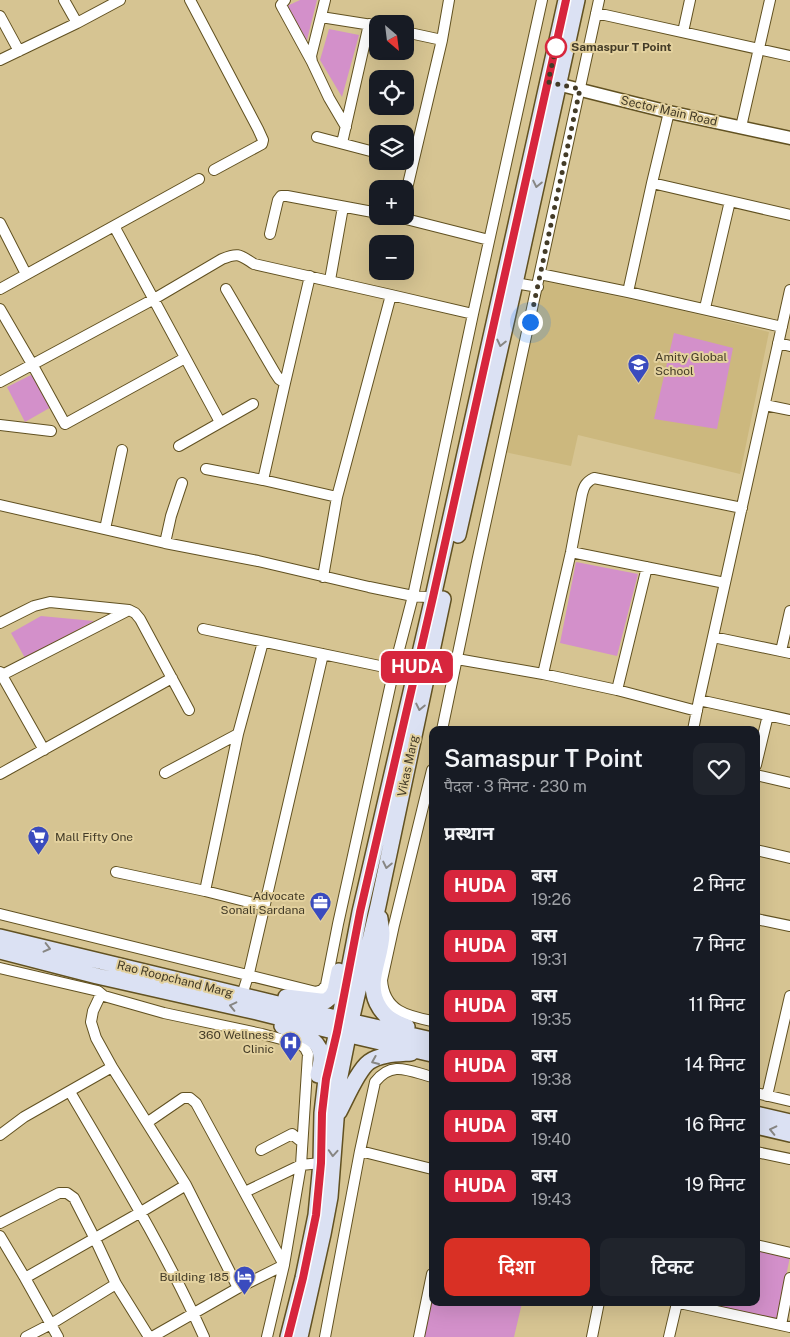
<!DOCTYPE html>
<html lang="hi">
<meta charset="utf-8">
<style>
:root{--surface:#171b24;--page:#20242c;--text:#f1f3f6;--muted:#9ea1a6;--accent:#d93025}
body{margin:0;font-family:"Public Sans","Noto Sans Devanagari",sans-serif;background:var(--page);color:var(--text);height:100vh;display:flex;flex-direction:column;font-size:19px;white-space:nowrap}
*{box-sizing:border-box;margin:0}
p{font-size:16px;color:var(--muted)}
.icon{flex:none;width:28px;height:28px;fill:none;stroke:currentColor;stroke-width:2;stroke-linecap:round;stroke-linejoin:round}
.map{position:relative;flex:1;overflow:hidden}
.details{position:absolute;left:429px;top:726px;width:331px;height:580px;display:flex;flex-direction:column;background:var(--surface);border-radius:10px;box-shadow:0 5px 20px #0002}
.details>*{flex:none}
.badge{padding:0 10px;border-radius:8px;font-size:18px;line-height:32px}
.needle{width:32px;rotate:152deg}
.fabs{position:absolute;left:369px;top:15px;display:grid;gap:10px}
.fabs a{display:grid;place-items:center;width:45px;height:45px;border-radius:10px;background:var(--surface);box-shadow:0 5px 20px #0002;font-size:25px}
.you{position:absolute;width:25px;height:25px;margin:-12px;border:4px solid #fff;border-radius:50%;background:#1a73e8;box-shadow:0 0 0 8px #1a73e833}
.map>.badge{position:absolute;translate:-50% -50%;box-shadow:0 0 0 2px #fff}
h2{padding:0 15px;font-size:19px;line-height:45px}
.round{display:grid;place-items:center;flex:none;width:52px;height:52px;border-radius:10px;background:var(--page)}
.headline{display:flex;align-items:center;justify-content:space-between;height:85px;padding:0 15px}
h1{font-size:24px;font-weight:600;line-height:38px}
.button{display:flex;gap:10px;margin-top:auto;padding:10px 15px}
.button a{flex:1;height:58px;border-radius:10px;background:var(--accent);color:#fff;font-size:20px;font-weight:600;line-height:58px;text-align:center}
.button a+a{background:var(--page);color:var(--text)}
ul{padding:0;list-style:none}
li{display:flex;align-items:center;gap:15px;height:60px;padding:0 15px}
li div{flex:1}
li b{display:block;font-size:19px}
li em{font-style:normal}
li .badge{min-width:55px;font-weight:700;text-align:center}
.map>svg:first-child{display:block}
.built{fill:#ccb87e}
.green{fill:#d390ca}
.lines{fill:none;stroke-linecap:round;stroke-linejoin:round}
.minor-casing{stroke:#615121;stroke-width:12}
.tertiary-casing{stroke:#615121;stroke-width:15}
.secondary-casing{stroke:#615121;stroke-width:18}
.minor{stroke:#fff;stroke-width:10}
.tertiary{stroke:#fff;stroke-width:12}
.secondary{stroke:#dbe1f3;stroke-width:15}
.oneway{stroke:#878683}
.line-casing{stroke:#fff;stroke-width:11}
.line{stroke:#d7263d;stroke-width:8}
.walk{stroke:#433b27;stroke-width:5;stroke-dasharray:0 9}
.stop-dot{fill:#fff;stroke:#d7263d;stroke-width:2.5}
.labels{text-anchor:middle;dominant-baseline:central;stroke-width:4;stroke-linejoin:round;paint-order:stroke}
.stop-label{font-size:12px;font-weight:bold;fill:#433b27;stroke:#e3d19e;text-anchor:start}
.street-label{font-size:12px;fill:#433b27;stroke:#e3d19e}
.poi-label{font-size:12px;fill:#433b27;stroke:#e3d19e;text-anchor:end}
</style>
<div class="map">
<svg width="790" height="1337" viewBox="0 0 790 1337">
<rect width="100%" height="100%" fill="#d6c492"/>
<!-- built -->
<path class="built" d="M543 281 671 308 769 332 740 474 578 435 571 466 505 452Z"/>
<!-- green -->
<path class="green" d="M300 0H317L306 44 287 6Z
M329 29 359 35 342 97 320 60Z
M674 333 733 348 717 429 654 419Z
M35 373 53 406 25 422 7 387Z
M576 562 638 574 617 656 560 643Z
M41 616 94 621 25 658 11 633Z
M756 1250 790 1257 777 1319 703 1303 756 1302Z
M432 1296V1302L522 1303 514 1337H424Z"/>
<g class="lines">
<defs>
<path id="minor" d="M64 0 77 23
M190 0 258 129 263 140 262 144 214 170
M285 0 281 5 282 7 312 62
M325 0 311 56 312 62 329 98 346 127
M596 13 790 56
M0 16 19 51
M321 17 378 26
M405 32 442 40
M683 32 690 0
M0 60 77 23 120 0
M741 127 770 0
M317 137 378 153
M342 143 369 24
M652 183 790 215
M405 197 442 40 449 0
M394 216 489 240
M0 223 26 274
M114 226 220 422
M270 234 278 200 281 196H287L378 213
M540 274 628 292 782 327
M330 280 343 207
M515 283 538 287
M0 289 199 179
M226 289 275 373 279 379 285 383
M628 292 652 183 669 112
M705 308 730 201
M0 309 32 364 65 424 185 358
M778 343 790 346
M0 382 154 299 222 259C239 252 240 255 254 264L391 295 473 314
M765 405 790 410
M0 425 51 431
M179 446 253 404
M206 469 263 480 337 497
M263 480 285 383 310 276
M0 505 165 543 258 561 369 587 413 596 439 598
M105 529 122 450
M165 543 171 516 182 483
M571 552 725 583
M323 577 337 497 391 295
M0 623 34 606 50 602 129 610 135 613 140 619 189 710
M203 629 394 669
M713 637 790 653
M781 651 790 611
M457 659 543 674 617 690 697 711
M0 672 44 750
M543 674 571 552 582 494C584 486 586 482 594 478L742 508
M2 675 129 610
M617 690 647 567
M699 700 790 720
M442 730 477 562 599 0
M693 730 699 700 790 290
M756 765 768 715
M432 770 394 925 382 980C384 1011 407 1016 432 1021
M165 773 238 734
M0 774 172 678
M756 775 790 783
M756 850 790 858
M116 872 205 891 265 906
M205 891 238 734 263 642
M0 914 316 992 322 990 326 985 338 924 394 669 413 596 473 314 542 0
M756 919 790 926
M0 968 98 991 104 996 164 1013 262 1034 300 1044 305 1048 308 1054 301 1165 284 1265 267 1337
M101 994 93 1011 91 1022 96 1038 112 1067 186 1185 238 1288
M242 995 249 973 323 654
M70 1092C117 1172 166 1252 204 1337
M756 1093 790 1101
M767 1096 790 996
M148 1122 183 1098H190L196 1103 284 1265
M0 1135 24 1117 112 1067
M261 1150 292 1134 302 1142
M360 1151 432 1169
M756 1152 790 1159
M245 1192 301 1165 321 1163
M0 1223 59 1193H67L74 1198 95 1239 116 1284 149 1337
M0 1236 25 1278 58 1337
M756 1245 790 1253
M25 1278 141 1212 186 1185
M675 1302 790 1327
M781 1325 790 1278
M26 1337 51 1324 116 1284
M152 1337 238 1288 284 1265
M325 1337 360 1151 375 1082C392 1060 409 1071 432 1077
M419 1337 432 1274
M592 1337 599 1302
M669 1337 677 1303"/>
<path id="tertiary" d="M549 82 669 112 790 138"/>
<path id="secondary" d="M458 535 515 283 577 0
M380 918C380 923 382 928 382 933 382 957 366 980 377 1003 384 1017 392 1021 407 1027
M0 937 340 1019 432 1040
M0 951 97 976 257 1012 337 1032 432 1054
M286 997 320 1001H326L332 996 335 990 339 971
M282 1026C298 1034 322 1036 321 1059 321 1064 319 1070 318 1075
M339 1112C346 1099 358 1070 369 1062 380 1054 398 1054 411 1053
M756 1114 790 1122
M756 1126 790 1134
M288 1337 303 1278 316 1215 321 1163 322 1113 326 1079 337 1032 360 912 433 597 566 0
M300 1337 323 1234 330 1197 339 1081 351 1021 378 906 443 599"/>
</defs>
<!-- minor casing -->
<use href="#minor" class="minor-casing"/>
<!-- tertiary casing -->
<use href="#tertiary" class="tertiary-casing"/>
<!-- secondary casing -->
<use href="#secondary" class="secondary-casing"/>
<!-- minor -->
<use href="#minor" class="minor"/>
<!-- tertiary -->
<use href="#tertiary" class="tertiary"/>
<!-- secondary -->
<use href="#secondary" class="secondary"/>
</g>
<!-- one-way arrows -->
<defs><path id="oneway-chevron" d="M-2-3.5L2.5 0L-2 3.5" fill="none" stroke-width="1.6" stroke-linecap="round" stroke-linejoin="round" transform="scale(1.25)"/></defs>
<g class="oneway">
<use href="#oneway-chevron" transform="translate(537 184) rotate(102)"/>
<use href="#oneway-chevron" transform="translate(501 343) rotate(103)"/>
<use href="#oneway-chevron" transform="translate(420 707) rotate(102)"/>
<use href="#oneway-chevron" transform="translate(387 865) rotate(102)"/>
<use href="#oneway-chevron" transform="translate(47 948) rotate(14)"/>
<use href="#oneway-chevron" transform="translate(233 1006) rotate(-167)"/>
<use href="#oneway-chevron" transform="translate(375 1061) rotate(157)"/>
<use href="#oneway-chevron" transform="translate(773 1130) rotate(-167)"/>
<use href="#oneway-chevron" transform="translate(333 1153) rotate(94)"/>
</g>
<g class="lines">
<defs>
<path id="line" d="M288 1337 303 1278 316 1215 321 1163 322 1113 326 1079 337 1032 360 912 433 597 566 0"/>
</defs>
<!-- line casing -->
<use href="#line" class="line-casing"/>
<!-- line -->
<use href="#line" class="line"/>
<!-- walk -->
<path class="walk" d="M530 322 580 89 548 82 556 47"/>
</g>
<!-- icons -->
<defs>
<symbol id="school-pin" viewBox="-11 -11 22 30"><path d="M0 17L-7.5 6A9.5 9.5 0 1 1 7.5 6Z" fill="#3a4bbe" stroke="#e3d19e"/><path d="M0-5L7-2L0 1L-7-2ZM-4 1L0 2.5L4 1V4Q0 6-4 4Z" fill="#fff"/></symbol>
<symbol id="supermarket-pin" viewBox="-11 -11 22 30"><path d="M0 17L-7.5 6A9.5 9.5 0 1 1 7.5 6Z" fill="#3a4bbe" stroke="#e3d19e"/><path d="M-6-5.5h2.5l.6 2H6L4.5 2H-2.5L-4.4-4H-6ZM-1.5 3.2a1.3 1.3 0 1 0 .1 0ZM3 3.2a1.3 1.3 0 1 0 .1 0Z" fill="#fff"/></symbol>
<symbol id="office-pin" viewBox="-11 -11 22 30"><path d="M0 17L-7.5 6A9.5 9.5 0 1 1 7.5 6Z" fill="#3a4bbe" stroke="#e3d19e"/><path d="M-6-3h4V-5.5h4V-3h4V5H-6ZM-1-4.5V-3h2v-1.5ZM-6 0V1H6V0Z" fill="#fff"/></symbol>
<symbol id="hospital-pin" viewBox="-11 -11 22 30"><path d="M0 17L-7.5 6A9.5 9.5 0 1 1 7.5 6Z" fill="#3a4bbe" stroke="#e3d19e"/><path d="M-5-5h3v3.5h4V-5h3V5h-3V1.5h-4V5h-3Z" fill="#fff"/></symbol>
<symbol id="hotel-pin" viewBox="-11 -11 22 30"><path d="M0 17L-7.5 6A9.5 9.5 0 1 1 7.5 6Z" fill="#3a4bbe" stroke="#e3d19e"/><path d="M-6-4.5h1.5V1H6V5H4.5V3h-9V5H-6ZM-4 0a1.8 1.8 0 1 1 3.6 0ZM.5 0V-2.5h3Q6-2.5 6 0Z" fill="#fff"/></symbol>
</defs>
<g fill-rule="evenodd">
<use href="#school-pin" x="626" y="352" width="25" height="34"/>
<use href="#supermarket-pin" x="26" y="824" width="25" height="34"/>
<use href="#office-pin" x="308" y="890" width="25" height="34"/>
<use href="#hospital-pin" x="278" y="1030" width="25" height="34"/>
<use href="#hotel-pin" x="232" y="1264" width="25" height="34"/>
</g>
<!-- markers -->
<circle class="stop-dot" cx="556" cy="47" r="10"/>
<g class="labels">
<!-- stop labels -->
<g class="stop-label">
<text x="571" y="47">Samaspur T Point</text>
</g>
<!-- street labels -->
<g class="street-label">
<text transform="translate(669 111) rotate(13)">Sector Main Road</text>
<text transform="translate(408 766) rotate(-78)">Vikas Marg</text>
<text transform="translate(175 979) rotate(14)">Rao Roopchand Marg</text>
</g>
<!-- poi labels -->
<g class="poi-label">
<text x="655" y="357" text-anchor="start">Amity Global<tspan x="655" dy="14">School</tspan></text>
<text x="55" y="837" text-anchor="start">Mall Fifty One</text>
<text x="305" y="896">Advocate<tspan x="305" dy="14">Sonali Sardana</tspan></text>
<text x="274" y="1035">360 Wellness<tspan x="274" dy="14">Clinic</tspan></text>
<text x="229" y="1277">Building 185</text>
</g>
</g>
</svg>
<div class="fabs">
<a><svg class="needle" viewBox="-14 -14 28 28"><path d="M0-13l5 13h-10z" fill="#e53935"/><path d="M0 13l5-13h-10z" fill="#9ea1a6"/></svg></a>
<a><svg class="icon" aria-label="locate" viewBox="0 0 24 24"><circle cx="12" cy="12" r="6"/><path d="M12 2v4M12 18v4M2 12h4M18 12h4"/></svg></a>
<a><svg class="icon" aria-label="layers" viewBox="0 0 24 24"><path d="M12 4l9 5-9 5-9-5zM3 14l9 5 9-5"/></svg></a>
<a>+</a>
<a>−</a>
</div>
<div class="you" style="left:530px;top:322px"></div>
<b class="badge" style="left:417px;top:667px;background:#d7263d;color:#fff">HUDA</b>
<section class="details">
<div class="headline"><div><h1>Samaspur T Point</h1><p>पैदल · 3 मिनट · 230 m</p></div><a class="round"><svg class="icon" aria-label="heart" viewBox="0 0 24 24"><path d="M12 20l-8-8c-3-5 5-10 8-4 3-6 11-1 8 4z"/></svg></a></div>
<h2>प्रस्थान</h2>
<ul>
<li><span class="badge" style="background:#d7263d;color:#fff">HUDA</span><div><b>बस</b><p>19:26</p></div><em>2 मिनट</em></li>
<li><span class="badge" style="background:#d7263d;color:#fff">HUDA</span><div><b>बस</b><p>19:31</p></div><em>7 मिनट</em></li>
<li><span class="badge" style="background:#d7263d;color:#fff">HUDA</span><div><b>बस</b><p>19:35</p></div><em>11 मिनट</em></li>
<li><span class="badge" style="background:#d7263d;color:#fff">HUDA</span><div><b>बस</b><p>19:38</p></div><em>14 मिनट</em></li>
<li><span class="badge" style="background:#d7263d;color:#fff">HUDA</span><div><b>बस</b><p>19:40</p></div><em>16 मिनट</em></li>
<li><span class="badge" style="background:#d7263d;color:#fff">HUDA</span><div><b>बस</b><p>19:43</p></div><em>19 मिनट</em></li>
</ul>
<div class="button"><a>दिशा</a><a>टिकट</a></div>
</section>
</div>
